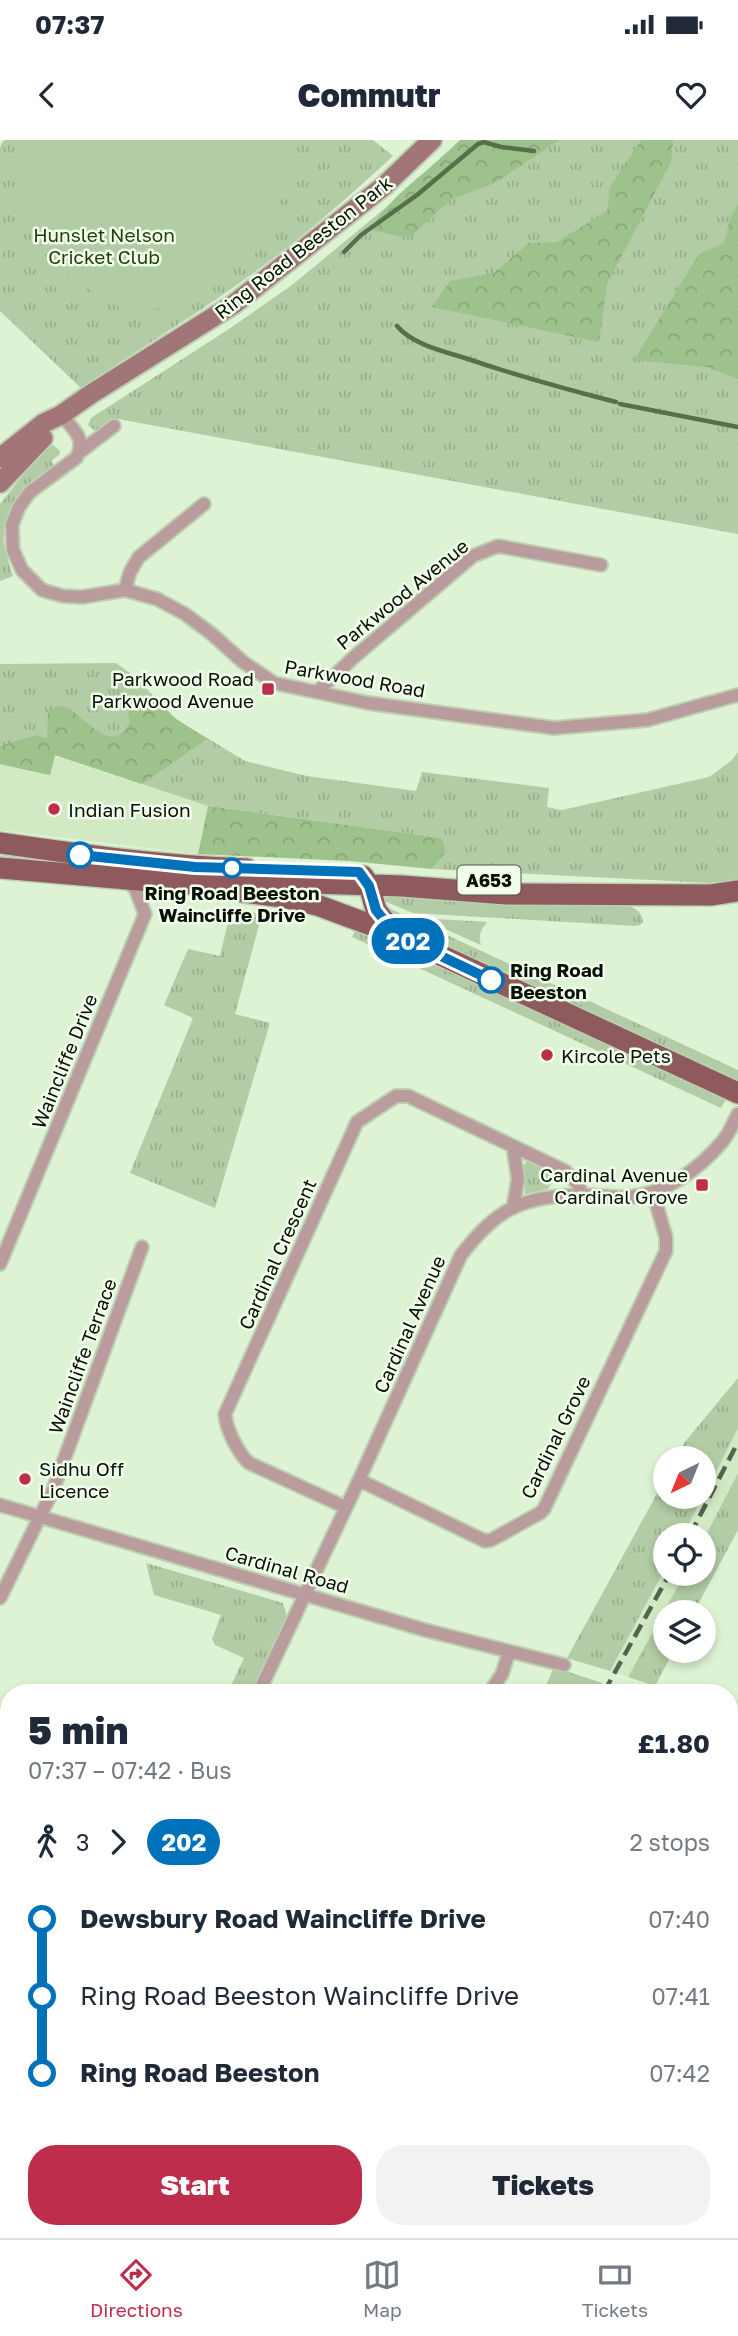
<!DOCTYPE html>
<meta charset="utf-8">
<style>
:root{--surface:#fff;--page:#f2f2f3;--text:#1f2937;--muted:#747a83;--line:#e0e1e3;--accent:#be2d4c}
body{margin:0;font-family:"Golos Text",sans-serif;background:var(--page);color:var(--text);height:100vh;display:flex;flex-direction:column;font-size:26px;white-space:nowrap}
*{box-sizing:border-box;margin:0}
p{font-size:23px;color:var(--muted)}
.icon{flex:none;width:38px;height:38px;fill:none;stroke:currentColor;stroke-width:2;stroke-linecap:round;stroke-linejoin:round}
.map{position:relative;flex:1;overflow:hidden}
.sheet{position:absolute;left:0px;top:1544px;width:738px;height:555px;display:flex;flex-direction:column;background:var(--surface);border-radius:28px 28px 0 0;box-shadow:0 4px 10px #0003}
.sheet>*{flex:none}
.badge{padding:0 14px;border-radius:23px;font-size:24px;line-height:46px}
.needle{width:46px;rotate:223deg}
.controls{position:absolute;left:653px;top:1306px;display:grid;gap:14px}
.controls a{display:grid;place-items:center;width:63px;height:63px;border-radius:50%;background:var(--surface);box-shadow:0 4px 10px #0003;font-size:35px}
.map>.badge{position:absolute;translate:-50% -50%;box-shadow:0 0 0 4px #fff}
.legs{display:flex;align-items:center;gap:10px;height:77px;padding:0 28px;font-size:23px}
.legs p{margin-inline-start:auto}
.summary{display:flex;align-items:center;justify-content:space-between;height:119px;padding:0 28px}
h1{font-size:38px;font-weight:800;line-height:52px}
.primary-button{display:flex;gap:14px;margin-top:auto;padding:14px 28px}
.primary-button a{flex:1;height:80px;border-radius:28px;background:var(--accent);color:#fff;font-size:28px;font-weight:800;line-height:80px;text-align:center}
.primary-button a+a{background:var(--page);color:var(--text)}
ul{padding:0 28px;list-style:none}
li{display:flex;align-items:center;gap:24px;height:77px;font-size:26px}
li i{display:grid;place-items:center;width:10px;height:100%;margin:0 9px;background:currentColor}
li i::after{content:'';width:18px;height:18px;margin:-9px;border:5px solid;border-radius:50%;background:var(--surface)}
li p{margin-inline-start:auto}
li:first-child i{background:linear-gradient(#0000 50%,currentColor 0)}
li:last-child i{background:linear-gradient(currentColor 50%,#0000 0)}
.status{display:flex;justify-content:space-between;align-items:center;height:49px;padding:0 35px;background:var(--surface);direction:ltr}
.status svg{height:19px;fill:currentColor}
header{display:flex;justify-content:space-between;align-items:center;height:91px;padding:0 28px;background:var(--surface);font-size:32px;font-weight:800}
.tabs{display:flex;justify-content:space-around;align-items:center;height:98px;border-top:2px solid var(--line);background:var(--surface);font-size:19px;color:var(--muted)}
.tabs a{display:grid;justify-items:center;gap:4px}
.tabs .selected{color:var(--accent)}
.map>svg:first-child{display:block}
.built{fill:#d1eac4}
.grass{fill:url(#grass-tufts)}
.forest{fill:url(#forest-crowns)}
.garden{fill:#b2cca5}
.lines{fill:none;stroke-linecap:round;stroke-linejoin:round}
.stream{stroke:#567049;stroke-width:4.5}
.street-casing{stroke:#bccfb3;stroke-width:16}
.secondary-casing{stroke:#bccfb3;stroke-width:23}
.primary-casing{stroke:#bccfb3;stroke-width:24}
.street{stroke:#bb9c9e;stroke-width:12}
.secondary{stroke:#a27578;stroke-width:19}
.primary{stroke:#8f5a5e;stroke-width:21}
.rail{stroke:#566351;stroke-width:4.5;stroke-dasharray:14 7;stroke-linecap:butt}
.line-1-casing{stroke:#fff;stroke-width:16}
.line-1{stroke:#0072bc;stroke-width:10}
.poi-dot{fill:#be2d4c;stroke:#f1feeb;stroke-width:2.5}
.stop-1-dot{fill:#fff;stroke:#0072bc;stroke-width:3.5}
.labels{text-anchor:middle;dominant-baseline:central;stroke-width:5;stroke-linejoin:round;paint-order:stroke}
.shield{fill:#f1feeb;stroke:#4e574a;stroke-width:2}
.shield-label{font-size:18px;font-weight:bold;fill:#080f05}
.park-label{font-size:19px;fill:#214108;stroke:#f1feeb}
.street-label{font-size:19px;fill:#080f05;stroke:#f1feeb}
.poi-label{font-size:19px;fill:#080f05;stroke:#f1feeb;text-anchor:start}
.stop-label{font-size:19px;font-weight:bold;fill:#080f05;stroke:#f1feeb}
</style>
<div class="status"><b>07:37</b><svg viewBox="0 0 49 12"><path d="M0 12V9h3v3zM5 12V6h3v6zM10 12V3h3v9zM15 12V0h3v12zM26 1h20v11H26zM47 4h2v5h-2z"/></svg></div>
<header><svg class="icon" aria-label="back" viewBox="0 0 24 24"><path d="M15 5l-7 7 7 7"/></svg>Commutr<svg class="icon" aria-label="heart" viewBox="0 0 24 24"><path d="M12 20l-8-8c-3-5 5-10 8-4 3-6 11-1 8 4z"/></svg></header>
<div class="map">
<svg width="738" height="2098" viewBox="0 0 738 2098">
<defs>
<pattern id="grass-tufts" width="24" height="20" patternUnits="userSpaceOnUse" patternTransform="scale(1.75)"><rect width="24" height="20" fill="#b2cca5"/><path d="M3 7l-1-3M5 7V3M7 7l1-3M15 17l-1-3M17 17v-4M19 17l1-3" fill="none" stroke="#98ae8d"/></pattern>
<pattern id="forest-crowns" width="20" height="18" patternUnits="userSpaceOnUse" patternTransform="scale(1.75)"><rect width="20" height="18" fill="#9ec28c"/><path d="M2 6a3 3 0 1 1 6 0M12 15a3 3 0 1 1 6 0" fill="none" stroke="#87a677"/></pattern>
</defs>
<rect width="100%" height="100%" fill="#def3d4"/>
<!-- built -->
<path class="built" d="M54 615 208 666 198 714 0 690V624L50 634Z
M738 1288V1333L704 1399V1395H683Z
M665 1429V1433H685L628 1537 610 1531Z
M730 1625 738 1630V2098H299L305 2090H730Z
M261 2090H286L281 2098H256Z"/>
<!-- grass -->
<path class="grass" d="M4 0H373L393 16C333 72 270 124 202 169 162 195 121 221 81 248L0 171V7Z
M460 0H738V394L118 279 103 290 95 291 88 285 91 278 232 187 292 145 395 60Z
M53 305 60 311V314L51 321 54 325C28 344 0 368 4 404 6 415 10 426 13 436L0 441V364L43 310Z
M116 523 134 536 176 579 245 621 307 636 416 651 422 632 549 648 547 667 562 670 709 637 731 621 738 612V740L709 743 432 729 446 712 442 698 208 666 55 615 50 635 0 624V524Z
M388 754 622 764C633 767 642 770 643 782L640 785 634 786 413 773 384 761Z
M382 765 738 930V942L404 789Z
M231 769 262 774 235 874 270 883 215 1068 130 1033 193 878 164 865 188 809 220 816Z
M420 778 487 782C481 790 478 795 481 805Z
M357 787 727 958 721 968 352 797Z
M526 1022H531L552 1034 554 1040 548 1049 525 1054 523 1027Z
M738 1238V1288L704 1356V1318H677L684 1303Z
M738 1333V1390L694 1472H665V1510H674L655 1546 628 1537 685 1433H704V1399Z
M665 1339V1356H703L683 1395H665V1429L610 1531 567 1518Z
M146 1423 283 1463 287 1477 252 1552H228L244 1518 215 1505 212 1499 221 1475 154 1455Z
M554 1527 602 1543 597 1552H543Z
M730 1768 738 1774V1813L730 1826Z
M9 1782V1944L7 1947 0 1944V1800Z
M201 2090 210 2093 212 2090H261L256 2098H196Z"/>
<!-- forest -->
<path class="forest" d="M460 0H559L495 43 450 60 409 98 370 90C391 54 431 30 460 0Z
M641 0H673L671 22 607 144 599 202 432 167 450 141 494 133 529 103 557 102 607 71 610 47Z
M738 64V239L707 227 634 220 699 114 724 103 730 79Z
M152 557 176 579 207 599 142 644 55 615 50 635 0 624V606L37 595 47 599 48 572 58 566C59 566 68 568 69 569 88 579 111 617 130 582L125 560Z
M208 666 442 698 446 712 432 729 349 721 198 714Z
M730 1581 738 1584V1654L730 1668Z"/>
<!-- garden -->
<path class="garden" d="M23 0H287C288 6 291 14 291 21 290 47 276 74 263 95 234 138 185 175 130 169 112 167 98 155 83 145 29 108 0 67 23 0Z"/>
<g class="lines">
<!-- stream -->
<path class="stream" d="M344 112 361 95 417 55 478 4 484 2 501 7 534 11
M397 186C412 204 442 211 465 218 515 235 565 249 616 262
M620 264 738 287"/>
<defs>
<path id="street" d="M61 275C74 289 87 300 76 318L30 352 19 367 12 385 13 410 22 430 42 450 63 456 82 457 125 450 157 459 185 474 213 495 243 522 274 543 368 563 554 588 647 580 738 555
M80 312 114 286
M125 450 130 432 139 417 204 364
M318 551 353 518 473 416 498 406 601 425
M513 1068 518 1039 513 1007
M0 1124 145 774 135 748 125 741
M359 1340 485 1401 491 1400 540 1373 544 1369 666 1111V1097L653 1053
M0 1365 425 1490 564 1525
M345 1367 249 1323C238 1313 226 1289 225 1274L357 982 396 956H408L565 1031 578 1044 582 1055
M0 1458 53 1350 142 1107
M259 1552 359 1340 461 1115C476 1096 491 1079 512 1068 533 1058 562 1055 585 1055 599 1055 614 1058 628 1057 664 1055 699 1029 722 1002 729 994 733 983 738 974
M490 1552 502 1534 509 1512
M730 1575 738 1577
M0 1720 9 1724
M0 1786 9 1768
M0 1950 9 1954
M0 2077 9 2057
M673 2090 677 2098
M0 2094 9 2098"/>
<path id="secondary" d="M0 318 44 283 61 275 91 254 234 164 384 46 432 0
M0 343 43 298"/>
<path id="primary" d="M0 703C82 715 164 726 247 729
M0 728 184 744 254 741 402 746 506 754 711 755 738 751
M363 736 369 745 376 770 395 794
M243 752 283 757 317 765 395 794 738 953"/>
</defs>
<!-- street casing -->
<use href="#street" class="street-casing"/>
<!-- secondary casing -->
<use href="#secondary" class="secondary-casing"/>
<!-- primary casing -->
<use href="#primary" class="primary-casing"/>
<!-- street -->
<use href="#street" class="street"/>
<!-- secondary -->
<use href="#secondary" class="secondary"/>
<!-- primary -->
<use href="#primary" class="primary"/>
<!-- rail -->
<path class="rail" d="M690 1395 738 1302
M604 1552 670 1433
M262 2098 267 2090"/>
</g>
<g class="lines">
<defs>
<path id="line-1" d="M80 715 195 727 359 732 369 746 376 770 395 794 491 840"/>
</defs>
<!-- line-1 casing -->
<use href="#line-1" class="line-1-casing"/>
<!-- line-1 -->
<use href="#line-1" class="line-1"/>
</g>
<!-- markers -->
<g class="poi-dot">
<rect x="261" y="542" width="14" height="14" rx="3.5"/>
<circle cx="54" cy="669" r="7"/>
<circle cx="547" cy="915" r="7"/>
<rect x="695" y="1038" width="14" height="14" rx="3.5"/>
<circle cx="25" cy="1339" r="7"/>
</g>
<g class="stop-1-dot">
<circle cx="80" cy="715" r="12"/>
<circle cx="232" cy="728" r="9"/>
<circle cx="491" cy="840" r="12"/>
</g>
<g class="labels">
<!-- shield labels -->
<rect class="shield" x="457.5" y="725.5" width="63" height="29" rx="5"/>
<g class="shield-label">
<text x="489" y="740">A653</text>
</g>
<!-- park labels -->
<g class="park-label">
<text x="104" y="94">Hunslet Nelson<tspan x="104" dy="22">Cricket Club</tspan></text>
</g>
<!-- street labels -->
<g class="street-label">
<text transform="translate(303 107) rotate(-38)">Ring Road Beeston Park</text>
<text transform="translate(402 454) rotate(-39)">Parkwood Avenue</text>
<text transform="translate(355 538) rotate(10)">Parkwood Road</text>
<text transform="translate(64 921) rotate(-68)">Waincliffe Drive</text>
<text transform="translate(277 1114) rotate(-66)">Cardinal Crescent</text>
<text transform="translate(409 1184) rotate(-66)">Cardinal Avenue</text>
<text transform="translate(82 1216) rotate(-70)">Waincliffe Terrace</text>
<text transform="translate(555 1297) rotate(-64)">Cardinal Grove</text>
<text transform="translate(287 1429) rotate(16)">Cardinal Road</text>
</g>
<!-- poi labels -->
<g class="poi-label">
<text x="254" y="538" text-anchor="end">Parkwood Road<tspan x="254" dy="22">Parkwood Avenue</tspan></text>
<text x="68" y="669">Indian Fusion</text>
<text x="561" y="915">Kircole Pets</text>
<text x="688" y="1034" text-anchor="end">Cardinal Avenue<tspan x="688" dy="22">Cardinal Grove</tspan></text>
<text x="39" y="1328">Sidhu Off<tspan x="39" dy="22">Licence</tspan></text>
</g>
<!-- stop labels -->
<g class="stop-label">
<text x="232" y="752">Ring Road Beeston<tspan x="232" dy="22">Waincliffe Drive</tspan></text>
<text x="510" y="829" text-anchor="start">Ring Road<tspan x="510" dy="22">Beeston</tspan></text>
</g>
</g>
</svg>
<div class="controls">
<a><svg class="needle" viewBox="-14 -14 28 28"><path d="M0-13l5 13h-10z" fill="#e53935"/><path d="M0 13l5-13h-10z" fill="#747a83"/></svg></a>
<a><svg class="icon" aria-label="locate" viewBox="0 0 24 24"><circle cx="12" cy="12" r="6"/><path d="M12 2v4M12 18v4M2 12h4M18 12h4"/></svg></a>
<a><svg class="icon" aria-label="layers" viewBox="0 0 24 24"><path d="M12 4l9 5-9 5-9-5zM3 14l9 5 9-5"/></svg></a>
</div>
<b class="badge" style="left:408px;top:801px;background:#0072bc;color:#fff">202</b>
<section class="sheet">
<div class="summary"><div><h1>5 min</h1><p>07:37 – 07:42 · Bus</p></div><b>£1.80</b></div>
<div class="legs"><svg class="icon" aria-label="walk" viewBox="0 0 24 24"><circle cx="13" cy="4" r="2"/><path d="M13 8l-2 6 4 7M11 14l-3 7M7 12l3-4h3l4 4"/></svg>3<svg class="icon" aria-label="forward" viewBox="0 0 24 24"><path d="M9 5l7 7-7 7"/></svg><b class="badge" style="background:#0072bc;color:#fff">202</b><p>2 stops</p></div>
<ul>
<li><i style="color:#0072bc"></i><b>Dewsbury Road Waincliffe Drive</b><p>07:40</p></li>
<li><i style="color:#0072bc"></i><span>Ring Road Beeston Waincliffe Drive</span><p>07:41</p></li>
<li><i style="color:#0072bc"></i><b>Ring Road Beeston</b><p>07:42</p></li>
</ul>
<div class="primary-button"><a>Start</a><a>Tickets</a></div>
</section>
</div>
<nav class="tabs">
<a class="selected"><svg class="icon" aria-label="directions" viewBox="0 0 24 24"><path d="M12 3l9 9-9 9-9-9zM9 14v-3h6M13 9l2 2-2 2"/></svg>Directions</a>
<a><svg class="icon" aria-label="map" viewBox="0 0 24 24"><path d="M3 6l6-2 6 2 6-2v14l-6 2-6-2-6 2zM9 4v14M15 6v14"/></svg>Map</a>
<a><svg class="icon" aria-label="tickets" viewBox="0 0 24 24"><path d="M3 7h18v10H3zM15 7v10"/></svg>Tickets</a>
</nav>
